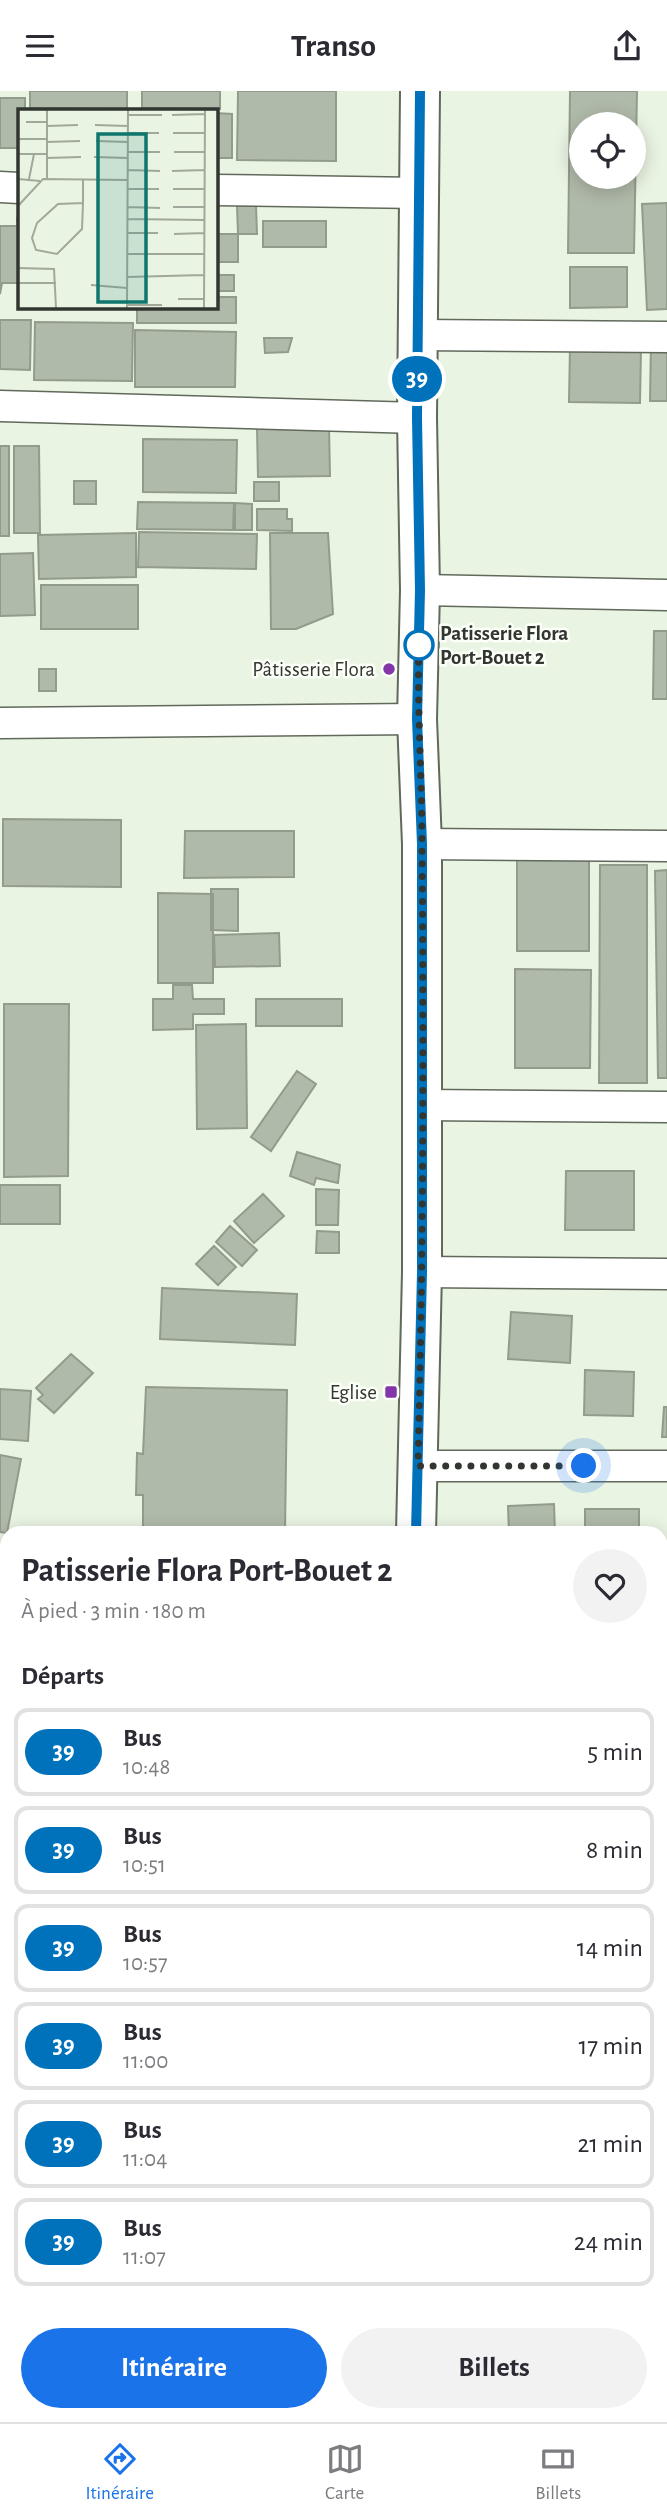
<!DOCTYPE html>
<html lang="fr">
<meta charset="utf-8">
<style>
:root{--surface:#fff;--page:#f2f2f3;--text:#2b2b33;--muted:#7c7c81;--line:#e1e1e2;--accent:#1a73e8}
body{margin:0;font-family:"Alegreya Sans",sans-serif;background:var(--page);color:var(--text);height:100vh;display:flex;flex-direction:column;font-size:26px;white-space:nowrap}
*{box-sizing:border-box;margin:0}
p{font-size:23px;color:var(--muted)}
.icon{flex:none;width:38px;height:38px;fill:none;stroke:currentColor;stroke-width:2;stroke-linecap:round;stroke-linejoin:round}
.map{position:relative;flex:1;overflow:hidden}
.drawer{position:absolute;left:0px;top:1435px;width:668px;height:896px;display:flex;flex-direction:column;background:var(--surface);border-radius:21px 21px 0 0;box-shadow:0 4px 18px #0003}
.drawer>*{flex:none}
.badge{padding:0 14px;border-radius:23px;font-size:24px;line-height:46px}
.controls{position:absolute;left:569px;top:21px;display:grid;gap:14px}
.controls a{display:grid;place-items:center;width:77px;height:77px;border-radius:50%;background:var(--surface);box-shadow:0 4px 18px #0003;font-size:35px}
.you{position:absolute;width:35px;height:35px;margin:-18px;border:5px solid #fff;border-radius:50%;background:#1a73e8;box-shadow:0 0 0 10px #1a73e833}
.map>.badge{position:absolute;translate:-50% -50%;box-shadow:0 0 0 4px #fff}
h2{padding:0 21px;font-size:26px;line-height:63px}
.round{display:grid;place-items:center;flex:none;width:74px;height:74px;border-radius:37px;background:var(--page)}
.overview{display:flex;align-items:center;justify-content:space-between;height:119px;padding:0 21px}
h1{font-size:33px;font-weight:600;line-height:52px}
.primary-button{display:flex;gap:14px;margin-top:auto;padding:14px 21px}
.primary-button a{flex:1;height:80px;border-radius:42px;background:var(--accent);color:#fff;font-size:28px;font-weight:600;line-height:80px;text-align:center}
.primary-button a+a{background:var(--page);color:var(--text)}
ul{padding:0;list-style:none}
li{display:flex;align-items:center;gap:21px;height:88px;margin:0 14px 10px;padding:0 7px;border:4px solid var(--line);border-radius:14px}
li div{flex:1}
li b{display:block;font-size:26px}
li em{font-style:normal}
li .badge{min-width:77px;font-weight:700;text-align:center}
header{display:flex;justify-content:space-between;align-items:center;height:91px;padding:0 21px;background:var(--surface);font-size:32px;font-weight:600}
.dock{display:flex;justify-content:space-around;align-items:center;height:98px;border-top:2px solid var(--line);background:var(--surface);font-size:19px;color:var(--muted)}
.dock a{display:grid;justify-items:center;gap:4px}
.dock .selected{color:var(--accent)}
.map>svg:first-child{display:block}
.building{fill:#b0baaa;stroke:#929c8c;stroke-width:2;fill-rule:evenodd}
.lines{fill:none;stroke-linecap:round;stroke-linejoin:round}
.street-casing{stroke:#60695b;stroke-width:33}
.secondary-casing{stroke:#60695b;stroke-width:42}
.path{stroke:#a6aea1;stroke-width:4.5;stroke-dasharray:3.5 3.5;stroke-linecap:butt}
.street{stroke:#fff;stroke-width:30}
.secondary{stroke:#fff;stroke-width:38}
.line-casing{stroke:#fff;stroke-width:16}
.line{stroke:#0072bc;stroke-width:10}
.walk{stroke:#323630;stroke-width:7;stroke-dasharray:0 12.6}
.stop-dot{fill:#fff;stroke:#0072bc;stroke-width:3.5}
.poi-dot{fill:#8336a7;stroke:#fbfff8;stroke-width:2.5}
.labels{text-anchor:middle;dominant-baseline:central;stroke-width:5;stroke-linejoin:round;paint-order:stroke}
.stop-label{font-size:21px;font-weight:bold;fill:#323630;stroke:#fbfff8;text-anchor:start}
.poi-label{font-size:21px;fill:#323630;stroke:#fbfff8;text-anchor:end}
.inset-road{fill:none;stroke:#a0a89b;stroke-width:2}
.view{fill:#0f766e;fill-opacity:0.15;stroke:#0f766e;stroke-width:3.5}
.inset-edge{fill:none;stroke:#323630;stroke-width:3.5}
</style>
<header><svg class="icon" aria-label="menu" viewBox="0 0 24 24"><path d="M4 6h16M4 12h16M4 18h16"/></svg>Transo<svg class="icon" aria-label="share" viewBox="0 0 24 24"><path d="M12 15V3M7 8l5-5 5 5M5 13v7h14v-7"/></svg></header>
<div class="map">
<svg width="667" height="2331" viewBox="0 0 667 2331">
<rect width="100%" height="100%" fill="#eaf4e3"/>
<!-- building -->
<path class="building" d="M30 0H127V18L30 17Z
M142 0H220V18L142 17Z
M238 0H336V70L237 69Z
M570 0H637L634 162H568ZM581 33H634V86H581Z
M0 7H25V19H19V57H0Z
M215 22 232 23V67H215Z
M667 112V218L647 219 642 113Z
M237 114 256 115 257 143H238Z
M17 127H19V192H2L0 203V135H18Z
M263 130H326V156H263Z
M217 143H238V171H218V177H215Z
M570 176H627V216L570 217Z
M215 184H234V200H215Z
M215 206H236V232H137V215H215Z
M0 229H31L30 279 0 278Z
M35 231 133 232 132 290 34 289Z
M135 239 236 241 235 296H135Z
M264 247H292L288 261 265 262Z
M651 251 667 252V310H650Z
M570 255 641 257 640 312 569 311Z
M329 336 330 385 258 386 257 337Z
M143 348 237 349 236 402 143 401Z
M0 355H9V445H0Z
M14 355H39L40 442H14Z
M74 390H96V413H74Z
M254 391H279V410H254Z
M138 411 234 412 233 439 137 438Z
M235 412 252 413V439H235Z
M257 418H287V428H292V440L257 439Z
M139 441 257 443 256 478 138 476Z
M136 442V486L39 488 38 444Z
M270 442H328L333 523 296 538H271Z
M33 462 35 524 0 525V463Z
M41 494H138V538H41Z
M654 540H667V608H653Z
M39 578H56V600H39Z
M3 728 121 729V796L3 795Z
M185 740H294V786L184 787Z
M517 762H589V860H517Z
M600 774H647V992H599Z
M667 779V987H658L655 780Z
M211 798H238V840L211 839Z
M158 802 213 803V892H158Z
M279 842 280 875 215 876 214 844Z
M515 878 591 879 590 977H515Z
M173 894H192L193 908H224V923H193V938L153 939V908H173Z
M256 908H342V935H256Z
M4 913H69L68 1085 4 1086Z
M246 933 247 1037 197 1038 196 934Z
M297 980 316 993 271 1060 251 1046Z
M297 1061 340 1074 338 1092 316 1087 314 1094 290 1085Z
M566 1080H634V1139H565Z
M0 1094H60V1133H0Z
M316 1098 339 1099 338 1134H316Z
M263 1103 284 1125 254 1152 234 1130Z
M230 1135 257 1159 242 1175 216 1151Z
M317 1140 339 1141V1162H316Z
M214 1155 236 1176 218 1194 196 1173Z
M162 1197 297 1203 295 1254 160 1248Z
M511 1221 572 1225 570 1272 508 1268Z
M71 1263 93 1282 54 1322 38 1308 43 1304 36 1297Z
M585 1279 634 1281 633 1325 584 1324Z
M146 1296 287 1299 285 1442H143V1404H136L137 1362 143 1363Z
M0 1298 31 1300 28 1350 0 1348Z
M664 1316H667V1346H662Z
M0 1364 21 1368 7 1442 0 1441Z
M554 1413 555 1442H509L508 1415Z
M585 1418H639V1442H585Z
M0 1718 7 1725V1786L0 1779Z
M662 1802H667V1944H662Z
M7 1814V1861L0 1868V1821Z
M7 1865V1888L0 1895V1873Z
M662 2036H667V2107H662Z
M667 2184V2329L614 2330V2324H662V2185Z
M0 2248H7V2308H3V2297H0Z
M0 2319H7V2324H17V2331H0Z
M24 2324H70V2331H24Z
M70 2324H143V2331H70Z
M143 2324H189V2331H143Z
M216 2324H236V2331H216Z
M252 2324H273V2331H252Z
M484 2324H508V2331H484Z"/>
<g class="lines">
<defs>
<path id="street" d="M0 96 19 97
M215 99 419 102
M418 244 667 246
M0 315 417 327
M420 499 667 504
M0 632 417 628
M422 753 667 755
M422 1014 667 1016
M422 1181 667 1183
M418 1375H667
M662 1662H667
M662 1978H667
M0 1998 7 1991
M0 2105H7"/>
<path id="secondary" d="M416 1442 422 1181V753L417 628 420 499 417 327 420 0
M408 2324 409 2331"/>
</defs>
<!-- street casing -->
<use href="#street" class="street-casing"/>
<!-- secondary casing -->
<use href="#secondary" class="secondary-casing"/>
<!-- path -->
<path class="path" d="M0 1586 7 1585
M0 1648 7 1655"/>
<!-- street -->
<use href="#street" class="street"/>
<!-- secondary -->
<use href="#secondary" class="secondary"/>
</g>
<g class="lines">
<defs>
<path id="line" d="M416 1442 422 1181V753L417 628 420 499 417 327 420 0"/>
</defs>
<!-- line casing -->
<use href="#line" class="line-casing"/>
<!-- line -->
<use href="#line" class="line"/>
<!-- walk -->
<path class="walk" d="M419 554V550C417 619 422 687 422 756 424 963 423 1169 418 1375H584"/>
</g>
<!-- markers -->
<circle class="stop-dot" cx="419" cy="554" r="14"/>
<g class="poi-dot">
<circle cx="389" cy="578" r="7"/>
<rect x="384" y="1294" width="14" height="14" rx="3.5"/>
</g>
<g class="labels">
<!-- stop labels -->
<g class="stop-label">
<text x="440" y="542">Patisserie Flora<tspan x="440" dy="24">Port-Bouet 2</tspan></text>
</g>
<!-- poi labels -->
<g class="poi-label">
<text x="375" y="578">Pâtisserie Flora</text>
<text x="377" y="1301">Eglise</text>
</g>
</g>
<!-- overview -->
<g transform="translate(18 18)">
<rect width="200" height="200" fill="#eaf4e3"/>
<path class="inset-road" d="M110 6H144M154 6 187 5M8 13H29M77 16 110 17M29 17 60 16M110 24H141M155 24H186M0 30H29M78 32 110 33M28 33 62 32M110 43H142M156 43H187M0 45H28M76 48 110 49M28 49 63 48M110 61 142 62M154 62 187 61M0 70 22 72M11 70 16 45M29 70V1M110 80H141M155 80H187M65 94 40 95 19 114 14 129 18 141 39 145 64 120 65 94V71M0 97 25 70 110 71M110 98 142 99M155 98H187M110 110 187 111M110 124H140M156 125 187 124M109 145H186M0 159 36 160 38 199M109 168 186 166M0 174H38M73 176 109 179M160 190H186M109 196H144M109 199 110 1M186 199 187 1"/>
<path class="view" d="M80 25H128V193H80Z"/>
<rect width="200" height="200" class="inset-edge"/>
</g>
</svg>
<div class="controls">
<a><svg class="icon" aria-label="locate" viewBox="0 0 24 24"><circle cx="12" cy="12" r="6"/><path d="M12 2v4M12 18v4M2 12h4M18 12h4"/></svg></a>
</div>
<div class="you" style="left:584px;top:1375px"></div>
<b class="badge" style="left:417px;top:288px;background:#0072bc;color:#fff">39</b>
<section class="drawer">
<div class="overview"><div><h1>Patisserie Flora Port-Bouet 2</h1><p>À pied · 3 min · 180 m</p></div><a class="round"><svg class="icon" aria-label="heart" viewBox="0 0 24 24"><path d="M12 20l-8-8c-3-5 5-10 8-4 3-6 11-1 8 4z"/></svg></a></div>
<h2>Départs</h2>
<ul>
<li><span class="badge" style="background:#0072bc;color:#fff">39</span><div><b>Bus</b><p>10:48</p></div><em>5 min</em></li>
<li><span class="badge" style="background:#0072bc;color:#fff">39</span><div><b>Bus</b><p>10:51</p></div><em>8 min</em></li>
<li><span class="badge" style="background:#0072bc;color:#fff">39</span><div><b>Bus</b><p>10:57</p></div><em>14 min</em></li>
<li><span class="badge" style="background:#0072bc;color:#fff">39</span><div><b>Bus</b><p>11:00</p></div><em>17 min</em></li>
<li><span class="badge" style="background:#0072bc;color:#fff">39</span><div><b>Bus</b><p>11:04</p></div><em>21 min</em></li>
<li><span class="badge" style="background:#0072bc;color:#fff">39</span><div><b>Bus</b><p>11:07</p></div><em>24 min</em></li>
</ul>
<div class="primary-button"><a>Itinéraire</a><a>Billets</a></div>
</section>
</div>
<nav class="dock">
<a class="selected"><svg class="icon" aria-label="directions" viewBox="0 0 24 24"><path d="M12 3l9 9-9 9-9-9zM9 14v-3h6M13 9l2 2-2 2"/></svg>Itinéraire</a>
<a><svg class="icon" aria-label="map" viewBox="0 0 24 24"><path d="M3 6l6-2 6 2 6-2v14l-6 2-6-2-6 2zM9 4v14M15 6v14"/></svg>Carte</a>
<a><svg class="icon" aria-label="tickets" viewBox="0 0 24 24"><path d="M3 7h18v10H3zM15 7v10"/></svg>Billets</a>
</nav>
